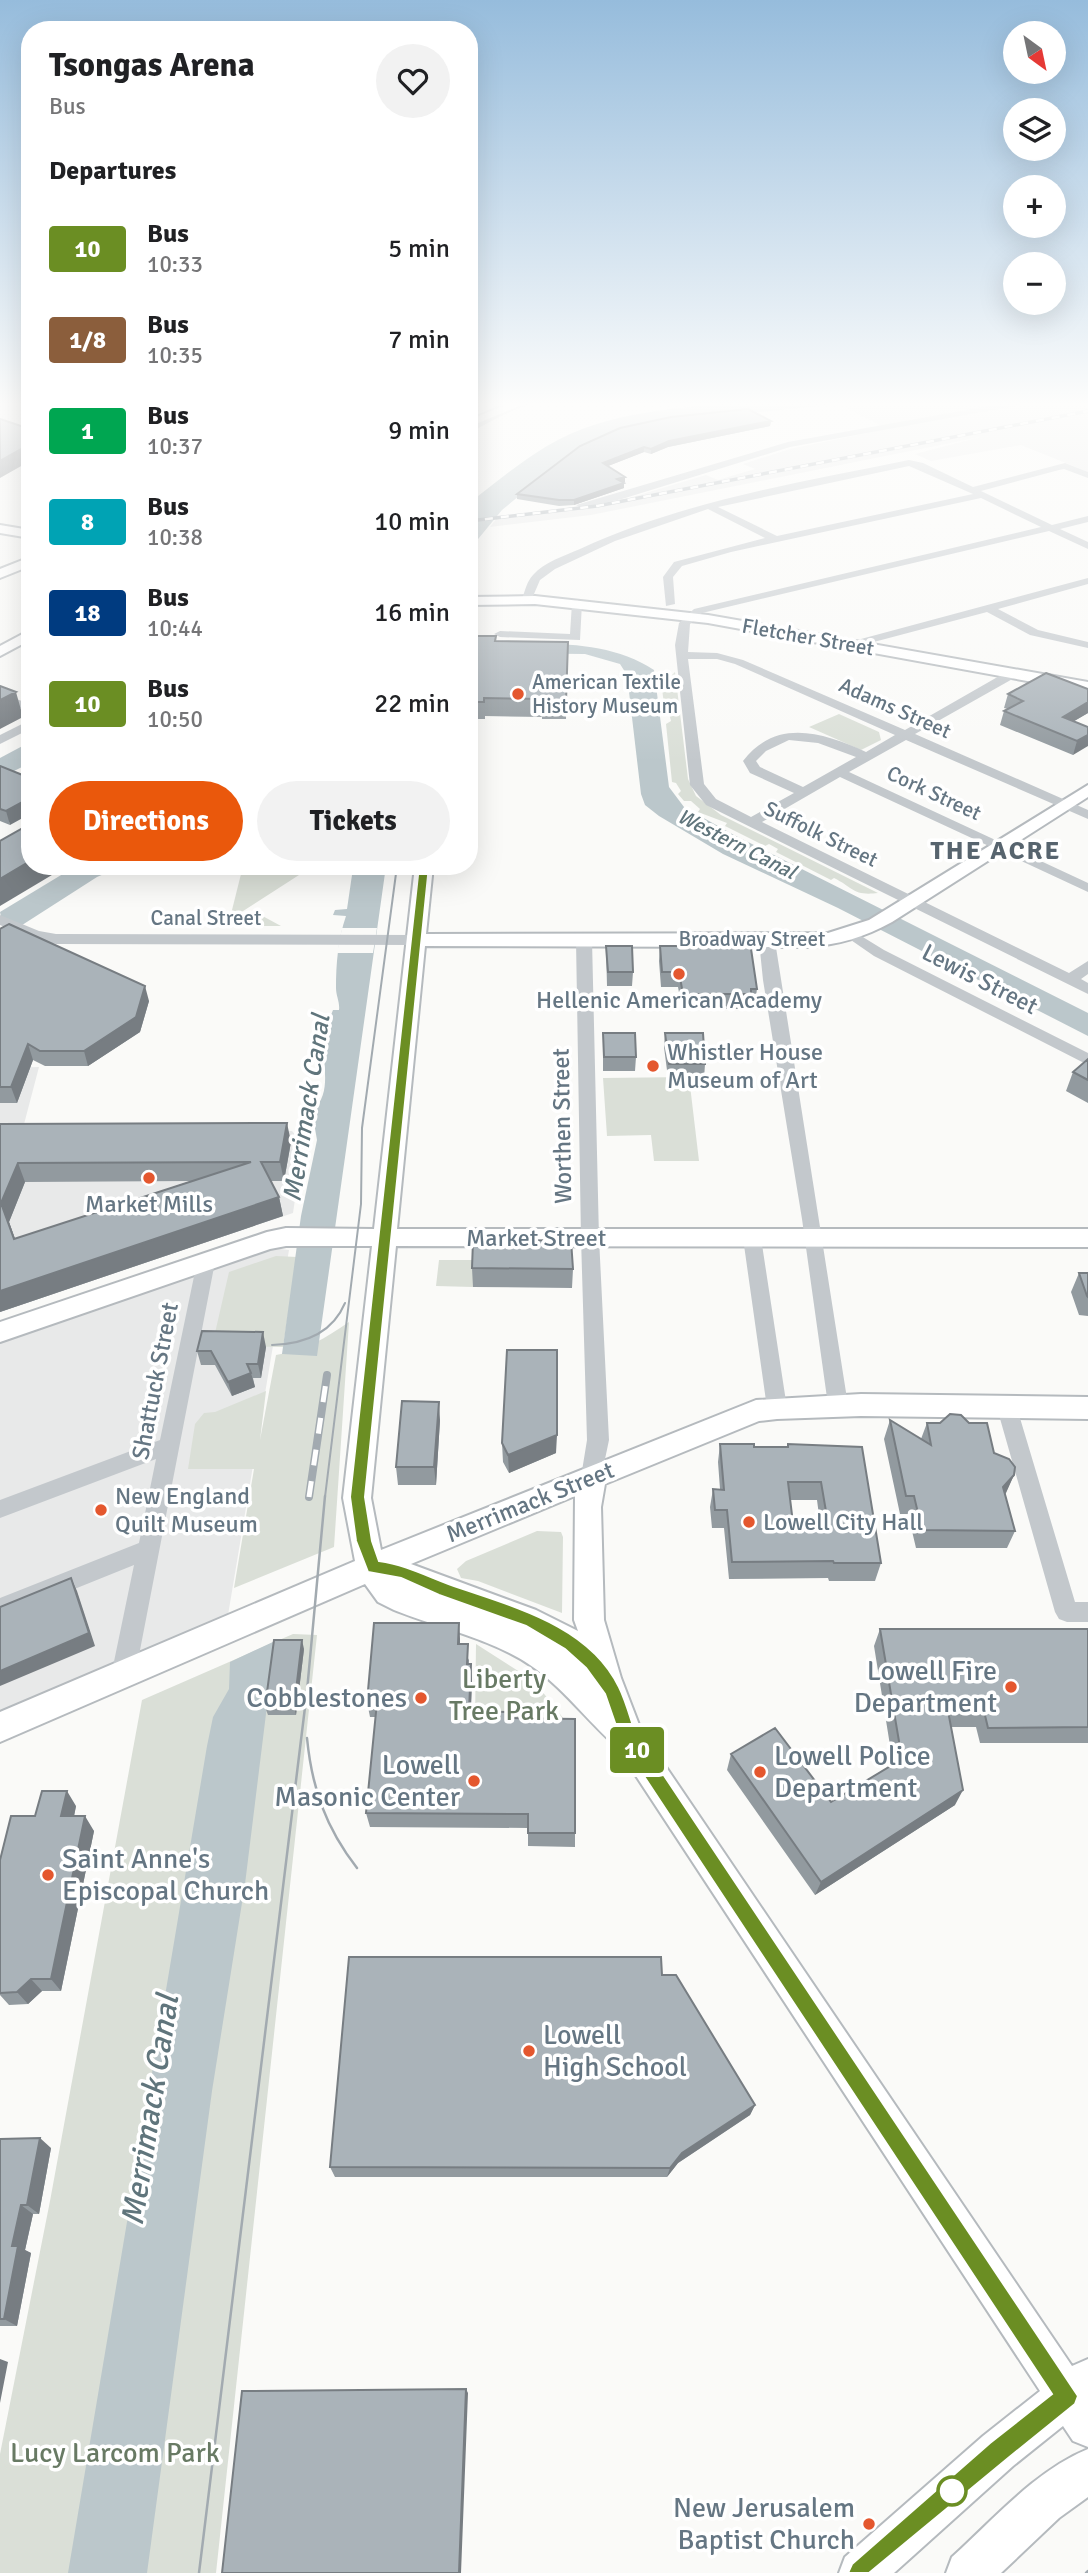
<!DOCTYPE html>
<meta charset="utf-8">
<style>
:root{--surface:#fff;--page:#f2f2f2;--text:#202124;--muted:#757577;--accent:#ea580c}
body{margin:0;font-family:Signika,sans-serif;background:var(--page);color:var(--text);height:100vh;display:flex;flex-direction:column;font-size:26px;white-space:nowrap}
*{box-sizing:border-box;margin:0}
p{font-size:23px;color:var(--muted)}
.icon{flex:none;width:38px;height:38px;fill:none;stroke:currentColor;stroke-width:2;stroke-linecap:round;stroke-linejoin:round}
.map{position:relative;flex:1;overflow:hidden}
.drawer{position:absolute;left:21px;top:21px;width:457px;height:854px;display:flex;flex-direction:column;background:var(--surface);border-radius:28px;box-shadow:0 7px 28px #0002}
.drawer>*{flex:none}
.badge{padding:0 14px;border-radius:5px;font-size:24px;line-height:46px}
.needle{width:46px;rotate:147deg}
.buttons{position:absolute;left:1003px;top:21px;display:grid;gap:14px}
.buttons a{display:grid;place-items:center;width:63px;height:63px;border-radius:50%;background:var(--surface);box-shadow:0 7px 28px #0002;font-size:35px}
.map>.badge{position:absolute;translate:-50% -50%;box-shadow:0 0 0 4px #fff}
h2{padding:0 28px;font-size:26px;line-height:63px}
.round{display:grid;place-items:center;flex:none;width:74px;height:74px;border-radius:37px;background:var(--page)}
.summary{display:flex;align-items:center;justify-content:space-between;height:119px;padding:0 28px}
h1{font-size:33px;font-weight:700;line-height:52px}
.button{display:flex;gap:14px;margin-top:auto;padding:14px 28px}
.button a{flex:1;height:80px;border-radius:42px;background:var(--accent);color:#fff;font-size:28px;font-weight:700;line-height:80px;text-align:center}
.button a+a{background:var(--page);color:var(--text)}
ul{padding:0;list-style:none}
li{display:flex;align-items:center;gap:21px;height:91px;padding:0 28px}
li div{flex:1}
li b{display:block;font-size:26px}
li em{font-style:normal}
li .badge{min-width:77px;font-weight:700;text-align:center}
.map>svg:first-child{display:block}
.built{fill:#e8e9e9}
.green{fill:#dadfd7}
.water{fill:#bbc7cb}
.pier{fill:#fafaf8}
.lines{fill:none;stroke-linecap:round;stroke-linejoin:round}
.major-casing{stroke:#b5babe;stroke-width:4}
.minor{fill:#c3c8cc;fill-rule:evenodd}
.major{fill:#fff;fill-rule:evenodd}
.tram-far1{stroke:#a2aab0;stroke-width:2}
.tram{stroke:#a2aab0;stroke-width:2.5}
.rail-far1-casing{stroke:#a2aab0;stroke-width:3.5}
.rail-casing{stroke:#a2aab0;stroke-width:8}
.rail-far1{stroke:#fff;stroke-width:2.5;stroke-dasharray:8;stroke-linecap:butt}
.rail{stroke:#fff;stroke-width:5;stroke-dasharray:16;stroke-linecap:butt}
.wall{fill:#929a9f;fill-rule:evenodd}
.shaded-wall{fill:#777d82}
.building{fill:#aab3b9;stroke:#777d82;stroke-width:2;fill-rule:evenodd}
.line{fill:#6b8e23;stroke:#fff;stroke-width:2}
.poi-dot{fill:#e4572e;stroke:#fff;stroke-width:2.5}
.stop-dot{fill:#fff;stroke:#6b8e23;stroke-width:3.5}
.labels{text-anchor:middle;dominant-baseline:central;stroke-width:7;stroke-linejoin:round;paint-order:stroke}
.far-street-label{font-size:21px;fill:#657683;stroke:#fff}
.far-poi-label{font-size:21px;fill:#657683;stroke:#fff;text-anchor:start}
.far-water-label{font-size:21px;font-style:italic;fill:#60757c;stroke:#fff}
.street-label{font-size:24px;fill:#657683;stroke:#fff}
.poi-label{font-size:24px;fill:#657683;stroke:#fff;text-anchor:start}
.far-district-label{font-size:26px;font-weight:bold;letter-spacing:2px;fill:#57646e;stroke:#fff}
.water-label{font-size:26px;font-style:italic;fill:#60757c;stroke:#fff}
.near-poi-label{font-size:28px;fill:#657683;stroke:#fff;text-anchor:end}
.near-park-label{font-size:28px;fill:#687a64;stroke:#fff}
.near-water-label{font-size:32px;font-style:italic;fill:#60757c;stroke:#fff}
</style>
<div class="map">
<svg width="1088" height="2573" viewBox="0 0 1088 2573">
<rect width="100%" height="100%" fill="#fafaf8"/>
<!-- built -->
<path class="built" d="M868 401H1075L1088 406V472L1021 445 931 461 915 454 980 437 591 515 490 527 497 518 551 512 629 498 706 475 718 480 755 469 743 464 790 449 887 429 839 404Z
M39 1067 23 1128 292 1131 303 1144 293 1213 0 1312V1068Z
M272 1248 289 1250 226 1627 0 1723V1343Z"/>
<!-- green -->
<path class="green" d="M675 672 688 779 696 796 721 815 878 893C853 896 854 888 834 878L831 880 776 852 778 849 769 844 765 846 725 826 727 823 698 812 700 809 691 801H684L678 794 681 791 676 783 672 782 666 724 671 721 669 713 665 712 661 681 669 678Z
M839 714 879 732 881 740 861 750 809 727Z
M243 866H313L240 913 249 918 257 913 281 926H228Z
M689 1077 699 1161H654L651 1135 607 1136 603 1078Z
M276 1256 297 1257 283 1347 212 1346 229 1272Z
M439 1260H474L473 1287 436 1286Z
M349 1322 334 1547 234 1588 254 1469H188L195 1424 204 1413 215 1412 266 1391 260 1440 276 1355C304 1351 326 1338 349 1322Z
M537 1531 561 1532 563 1537 562 1613 478 1581 461 1578 457 1569 466 1561Z
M293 1634 317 1635 216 2573H0V2454L50 2201 142 1700Z
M476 1644 534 1681 567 1723H475Z"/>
<!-- water -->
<path class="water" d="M750 401H868L689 419 558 464 502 510 469 550V503C494 484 520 462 547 446 607 410 683 408 750 401Z
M469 645C530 645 601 635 654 670L669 787 684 807 734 835 1088 1013V1036L838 908 723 854 659 816 645 805 641 794 627 675 620 664 585 654 469 653Z
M30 742V763L0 778V758Z
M76 866 120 867 97 877 5 936 0 912Z
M386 866 317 1356 282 1354 301 1216 317 1140 312 1111C333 1093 322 1066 324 1042 324 1031 329 1020 333 1010H339C340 1002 336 996 336 988 336 964 338 939 346 916L333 915 335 910 347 909 352 875H341L342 867Z
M275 1641 245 1884 212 2091 147 2573H68L207 1746 213 1717 229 1689 230 1662Z"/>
<!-- pier -->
<path class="pier" d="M342 928H377L373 953H337Z"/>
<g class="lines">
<defs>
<path id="major" d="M515 401H531L469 427V420Z
M0 525 30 530V538L0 533Z
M30 557V566L0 578V569Z
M535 596 708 615 1088 682V692L708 623 535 604 469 605V597Z
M30 630V640L0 656V646Z
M1088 785V797L892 922C865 937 838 945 807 947L425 946 397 1229H1088V1247L396 1246 371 1498 381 1550 756 1400 861 1394 1088 1397V1419L861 1416 777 1419 759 1421 605 1484 601 1507 604 1620 621 1678 641 1730 1072 2366 1088 2359V2447L1073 2441 1063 2426 1013 2466 894 2573H839L845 2557 983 2436 1040 2391 617 1747C587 1721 563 1687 530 1665 492 1639 436 1627 394 1610L378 1602 365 1584 0 1742V1712L355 1561 343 1498 372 1246H286L270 1249 0 1342V1322L267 1232 286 1228 374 1229 415 866H433L426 934 828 933 869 920ZM575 1496 574 1620 578 1631 536 1610 411 1564Z
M1088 2449V2497L1059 2518 1001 2573H946L952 2557C993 2520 1036 2470 1088 2449Z"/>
</defs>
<!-- major casing -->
<use href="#major" class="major-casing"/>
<!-- minor -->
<path class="minor" d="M480 401H496L516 408 469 433V427L505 409Z
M1016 401H1042L790 447 622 499 581 508 576 505 788 442Z
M909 460 923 463 973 487 1065 463 1088 472V478L1064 469 1059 470 981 491 1052 525 1088 516V522L1060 529 1088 542V549L1049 531 702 613 690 624 688 652 717 653 743 660 905 730 1008 671H1016V677L915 734 1088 810V819L906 740 849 772 1088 883V892L840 777 762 822 1069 973 1088 961V974L1081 979 1088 983V994L706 805 690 785 675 645 679 623 694 609 1041 527 981 498 731 552 682 566 673 577 675 604 666 606 663 577 674 562 765 538 708 509 615 541 555 569 540 580 531 601 522 599C525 591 527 581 533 575 544 562 564 556 580 549 684 501 796 483 909 460ZM909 466 973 494 777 536 718 507ZM688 659H717L735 664 895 735 866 752C822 732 776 718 743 761L750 773 794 793 751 817 716 799 704 784ZM789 740 818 743 856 757 803 787 760 767 756 761 766 751Z
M1088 578V584L998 609 1038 630 1088 642V648L1030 635 987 612 870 643 866 649 856 647 861 639Z
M577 600 582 603 580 640 500 637 494 634 500 631 570 634 572 603Z
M0 693 30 704V712L0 701Z
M30 720V729L0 744V735Z
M0 915 39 931 56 934 416 935 424 940 416 945 56 944 30 938 0 925Z
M853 931 884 950 1088 1053V1065L874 956 848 938 846 935 848 932Z
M584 935 592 940 599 1238 609 1440 600 1483 592 1486 584 1483 581 1477 587 1440 581 1238 576 940Z
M767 936 775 941 848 1405 845 1411 838 1413 831 1411 828 1405 802 1219 763 980 759 941Z
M752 1231 759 1233 761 1238 787 1408 784 1414 777 1416 770 1414 767 1408 743 1238 745 1233Z
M206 1255 213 1257 215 1262 135 1676 131 1684 123 1687 115 1684 111 1676 134 1565 0 1619V1598L139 1543 156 1459 0 1518V1500L160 1440 197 1262 199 1257Z
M1007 1400 1014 1402 1017 1408 1075 1602H1088V1622H1067L1059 1619 1055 1612 997 1408 1000 1402Z"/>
<!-- major -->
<use href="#major" class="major"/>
<!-- tram-far1 -->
<path class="tram-far1" d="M272 1345C304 1344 332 1334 345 1303
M325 1497 361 1204 362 1128 397 866"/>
<!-- tram -->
<path class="tram" d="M307 1738C312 1789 326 1828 357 1868
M199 2573 307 1691 325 1496
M1086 2573 1088 2571"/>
<defs>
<path id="rail-far1" d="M469 521 597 506 1088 411"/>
<path id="rail" d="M309 1497 327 1375"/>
</defs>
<!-- rail-far1 casing -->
<use href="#rail-far1" class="rail-far1-casing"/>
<!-- rail casing -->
<use href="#rail" class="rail-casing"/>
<!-- rail-far1 -->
<use href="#rail-far1" class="rail-far1"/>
<!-- rail -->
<use href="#rail" class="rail"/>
</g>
<!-- wall -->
<path class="wall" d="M748 409 771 421 770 426 668 447 651 454 644 452 608 466 625 477V482H623L624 483V488L574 505 559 506 517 499V494Z
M496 641 568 642 566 719H542V717L485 716V719H469V656Z
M1088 689V713L1074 721 1088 727 1073 755 1000 725 1004 711 1008 709 1004 708 1008 694Z
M0 766 10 825 0 821Z
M0 929 149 1001 140 1032 88 1066H45L33 1060 17 1103H0Z
M693 942 757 989 755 1003H750L749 1009H682L678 987H661L659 961 660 946H693Z
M606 946 633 972 632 986H607Z
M603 1033 636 1057 635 1071H603Z
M665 1033 705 1064 704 1079 668 1078 664 1047Z
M1088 1059V1103L1066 1091 1073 1072Z
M0 1124 291 1142 284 1181H271L279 1197 283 1216 0 1312ZM191 1181 15 1239 9 1222 25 1182Z
M472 1268 573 1269 572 1288 473 1287Z
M1079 1273H1088V1316L1079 1315 1071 1292Z
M266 1347 261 1378H253L255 1387 232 1396 215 1365H201L197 1351Z
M440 1420 436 1485H398L396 1467Z
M890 1420 921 1439 927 1423 994 1453 1014 1475 1005 1494 1015 1531 1007 1548H916L908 1514H900L884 1439Z
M502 1443 556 1453 509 1473 503 1462Z
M720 1444 754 1447H787L788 1444 862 1447 881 1563 875 1581H829L828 1578 729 1579 724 1528H712L710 1507 713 1489H720L718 1462ZM790 1500H817L820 1523H793Z
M880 1629H1088V1743H980L976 1727H951L955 1805 815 1895 727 1770 731 1754 831 1802 893 1764 874 1646Z
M460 1639V1644L469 1660V1664H471L472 1680 471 1711 506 1718 575 1833V1847L528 1846V1828L370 1827 366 1813 376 1717H370L367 1702Z
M304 1649 296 1715H268L265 1707Z
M76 1806 74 1816 94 1831 61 1991H42L28 2004 9 2005 0 1995V1860L35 1816Z
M662 1975 755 2105 750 2115 678 2163 667 2177H335L330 2167Z
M0 2139 51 2148 39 2214H33L25 2250 31 2253 17 2326H0Z"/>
<!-- shaded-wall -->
<path class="shaded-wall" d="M771 421 770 426 668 447 651 454V449L669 441Z
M30 444V461L0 478V461Z
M644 447V452L603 468V463Z
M625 477V482L616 484 617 479Z
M624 483V488L574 505V500Z
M16 692 23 717 0 729V700Z
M1088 702V713L1059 730 1063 717Z
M1088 735V746L1073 755 1077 741Z
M30 798V814L10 825 6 811Z
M30 861V866H67L0 906V879Z
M145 986 149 1001 140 1032 88 1066 84 1051Z
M28 1044 33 1060 17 1103 11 1087Z
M287 1123 291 1142 284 1181 280 1162Z
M18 1163 25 1182 9 1222 22 1258 1 1203Z
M279 1197 283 1216 0 1312V1291Z
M263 1332 266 1347 261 1378 258 1364Z
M251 1373 255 1387 232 1396 228 1382Z
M439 1402 440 1420 436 1485 434 1467Z
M557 1435 556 1453 509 1473 508 1455Z
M1014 1475 1006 1493 996 1505 1003 1487Z
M71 1578 77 1591 95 1646 0 1686V1671Z
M459 1623 460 1639 459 1660 458 1644Z
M302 1640 304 1649 296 1715 294 1707Z
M471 1664 472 1680 470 1726 469 1711Z
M963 1790 955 1805 815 1895 821 1882Z
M67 1791 76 1806 71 1831 61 1816Z
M85 1816 94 1831 61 1991 51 1979Z
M31 1979 42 1991 28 2004 17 1992Z
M755 2105 750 2115 678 2163 667 2177 670 2168 682 2153Z
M40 2138 51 2148 39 2214 27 2205Z
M21 2205 33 2214 25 2250 31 2253 17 2326 4 2319 12 2246Z
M0 2359 8 2362 0 2403Z
M466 2389 468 2393 461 2573H459Z"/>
<!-- building -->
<path class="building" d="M748 409 771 421 669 441 651 449 644 447 603 463 625 477 617 479 624 483 574 500H559L517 494 580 446 620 428 671 417Z
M0 419 30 429V444L0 461Z
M475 636H496L495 641 568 642 566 702H542V699L484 698V702H469V656Z
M1046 673 1088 689V702L1063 717 1088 727V735L1077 741 1004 711 1023 701 1008 694Z
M0 686 16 692 0 700Z
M0 766 30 778V798L6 811 0 809Z
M30 824V861L0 879V841Z
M9 924 145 986 136 1017 84 1051H40L28 1044 11 1087H0V929Z
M693 942H750L757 989H751V994H683L679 972H662L660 946H694Z
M606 946H632L633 972H608Z
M603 1033H635L636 1057H604Z
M665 1033H703L705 1064H669Z
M1088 1059V1080L1073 1072Z
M287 1123 280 1162H261L279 1197 0 1291V1124ZM251 1162 14 1239 1 1203 18 1163Z
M571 1240 573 1269 472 1268 473 1241Z
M1079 1273H1088V1297L1087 1296Z
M202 1331 263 1332 258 1364H247L251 1373 228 1382 211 1351H197Z
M507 1350H557V1435L508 1455 502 1443Z
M402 1401 439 1402 434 1467H396Z
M950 1414 961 1415 969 1423H987L994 1453 1009 1459 1015 1467 1014 1475 1003 1487 1015 1531 922 1530 914 1496H906L890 1420 931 1445 927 1423H940Z
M720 1444H754V1447H788V1444L862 1447 881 1563H834L833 1561 732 1562 727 1510H715L713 1489 724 1490ZM788 1482H821L828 1523H793Z
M71 1578 89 1633 0 1671V1607Z
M374 1623H459L458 1644H468L467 1664H471L469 1711 506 1712V1718L575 1719V1833H528V1814L366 1813 377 1702H367Z
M880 1629H1088V1727L988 1728 984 1711H948L963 1790 821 1882 731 1754 775 1728 831 1802 902 1759Z
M274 1640H302L294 1707H265Z
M42 1791H67L61 1816H85L51 1979H31L17 1992 0 1993V1860L11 1816H35Z
M349 1957H661L662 1975H676L755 2105 682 2153 670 2168 330 2167Z
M40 2138 27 2205H21L12 2246H18L4 2319H0V2139Z
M466 2389 459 2573H222L242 2391Z"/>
<!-- sky -->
<linearGradient id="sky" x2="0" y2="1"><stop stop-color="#96bcdc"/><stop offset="0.53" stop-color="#fdfdfc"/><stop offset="1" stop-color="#fdfdfc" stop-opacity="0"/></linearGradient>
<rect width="1088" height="762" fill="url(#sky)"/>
<!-- line -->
<path class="line" d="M424 863 429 866 365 1497 372 1541 379 1561C409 1565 432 1579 460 1588 518 1608 590 1627 619 1687 626 1701 630 1717 635 1732L1078 2396 1075 2404 1007 2459 869 2573H848L852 2564 990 2443 1052 2394 622 1743 605 1694 586 1668 565 1649 526 1626 439 1595 401 1578 368 1572 356 1541 350 1497 419 866Z"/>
<!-- markers -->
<g class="poi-dot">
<circle cx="518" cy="694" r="7"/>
<circle cx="679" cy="974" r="7"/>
<circle cx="653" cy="1066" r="7"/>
<circle cx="149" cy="1178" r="7"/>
<circle cx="101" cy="1510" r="7"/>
<circle cx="749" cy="1522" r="7"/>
<circle cx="1011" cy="1687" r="7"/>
<circle cx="421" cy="1698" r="7"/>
<circle cx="760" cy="1772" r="7"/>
<circle cx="474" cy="1781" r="7"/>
<circle cx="48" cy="1875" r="7"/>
<circle cx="529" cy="2051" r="7"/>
<circle cx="869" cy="2524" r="7"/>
</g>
<circle class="stop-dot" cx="952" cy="2491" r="14"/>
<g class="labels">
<!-- far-street labels -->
<g class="far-street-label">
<text transform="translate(808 637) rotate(10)">Fletcher Street</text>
<text transform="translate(895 708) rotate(24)">Adams Street</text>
<text transform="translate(934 793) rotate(25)">Cork Street</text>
<text transform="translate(821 834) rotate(26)">Suffolk Street</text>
<text x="206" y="918">Canal Street</text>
<text x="752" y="939">Broadway Street</text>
</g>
<!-- far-poi labels -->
<g class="far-poi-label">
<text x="532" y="682">American Textile<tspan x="532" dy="24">History Museum</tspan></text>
</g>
<!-- far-water labels -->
<g class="far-water-label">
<text transform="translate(737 844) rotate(27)">Western Canal</text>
</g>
<!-- street labels -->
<g class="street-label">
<text transform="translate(980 979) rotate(27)">Lewis Street</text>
<text transform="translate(562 1126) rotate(-91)">Worthen Street</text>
<text x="536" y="1238">Market Street</text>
<text transform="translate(155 1381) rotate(-79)">Shattuck Street</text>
<text transform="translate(530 1502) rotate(-22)">Merrimack Street</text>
</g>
<!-- poi labels -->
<g class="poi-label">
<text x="679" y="1000" text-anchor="middle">Hellenic American Academy</text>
<text x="667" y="1052">Whistler House<tspan x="667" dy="28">Museum of Art</tspan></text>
<text x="149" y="1204" text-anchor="middle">Market Mills</text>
<text x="115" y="1496">New England<tspan x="115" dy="28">Quilt Museum</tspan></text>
<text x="763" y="1522">Lowell City Hall</text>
</g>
<!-- far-district labels -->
<g class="far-district-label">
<text x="996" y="851">THE ACRE</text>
</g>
<!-- water labels -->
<g class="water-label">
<text transform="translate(307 1108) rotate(-81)">Merrimack Canal</text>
</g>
<!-- near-poi labels -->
<g class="near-poi-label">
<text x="997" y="1671">Lowell Fire<tspan x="997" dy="32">Department</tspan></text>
<text x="407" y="1698">Cobblestones</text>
<text x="774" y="1756" text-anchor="start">Lowell Police<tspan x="774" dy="32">Department</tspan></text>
<text x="460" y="1765">Lowell<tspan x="460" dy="32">Masonic Center</tspan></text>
<text x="62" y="1859" text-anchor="start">Saint Anne's<tspan x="62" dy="32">Episcopal Church</tspan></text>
<text x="543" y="2035" text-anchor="start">Lowell<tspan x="543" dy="32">High School</tspan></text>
<text x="855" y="2508">New Jerusalem<tspan x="855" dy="32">Baptist Church</tspan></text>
</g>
<!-- near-park labels -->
<g class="near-park-label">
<text x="504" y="1679">Liberty<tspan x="504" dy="32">Tree Park</tspan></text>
<text x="115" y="2453">Lucy Larcom Park</text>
</g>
<!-- near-water labels -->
<g class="near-water-label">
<text transform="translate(150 2110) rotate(-81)">Merrimack Canal</text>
</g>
</g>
</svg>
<div class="buttons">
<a><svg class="needle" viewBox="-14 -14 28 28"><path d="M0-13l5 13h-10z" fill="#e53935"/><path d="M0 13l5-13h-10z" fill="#757577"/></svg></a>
<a><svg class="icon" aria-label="layers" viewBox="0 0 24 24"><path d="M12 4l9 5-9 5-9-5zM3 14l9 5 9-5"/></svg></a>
<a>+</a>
<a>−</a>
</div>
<b class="badge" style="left:637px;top:1750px;background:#6b8e23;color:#fff">10</b>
<section class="drawer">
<div class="summary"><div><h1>Tsongas Arena</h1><p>Bus</p></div><a class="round"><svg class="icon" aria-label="heart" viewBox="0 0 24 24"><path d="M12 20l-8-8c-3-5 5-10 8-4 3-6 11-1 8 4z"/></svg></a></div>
<h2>Departures</h2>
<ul>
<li><span class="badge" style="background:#6b8e23;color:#fff">10</span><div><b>Bus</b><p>10:33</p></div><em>5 min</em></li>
<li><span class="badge" style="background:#8b5e3c;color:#fff">1/8</span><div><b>Bus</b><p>10:35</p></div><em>7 min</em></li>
<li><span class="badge" style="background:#00a651;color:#fff">1</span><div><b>Bus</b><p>10:37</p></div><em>9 min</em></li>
<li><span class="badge" style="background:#00a3b4;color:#fff">8</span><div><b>Bus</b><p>10:38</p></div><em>10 min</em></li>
<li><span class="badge" style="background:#003b80;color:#fff">18</span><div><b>Bus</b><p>10:44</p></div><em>16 min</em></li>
<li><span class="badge" style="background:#6b8e23;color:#fff">10</span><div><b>Bus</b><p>10:50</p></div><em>22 min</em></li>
</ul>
<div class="button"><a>Directions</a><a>Tickets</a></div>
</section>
</div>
